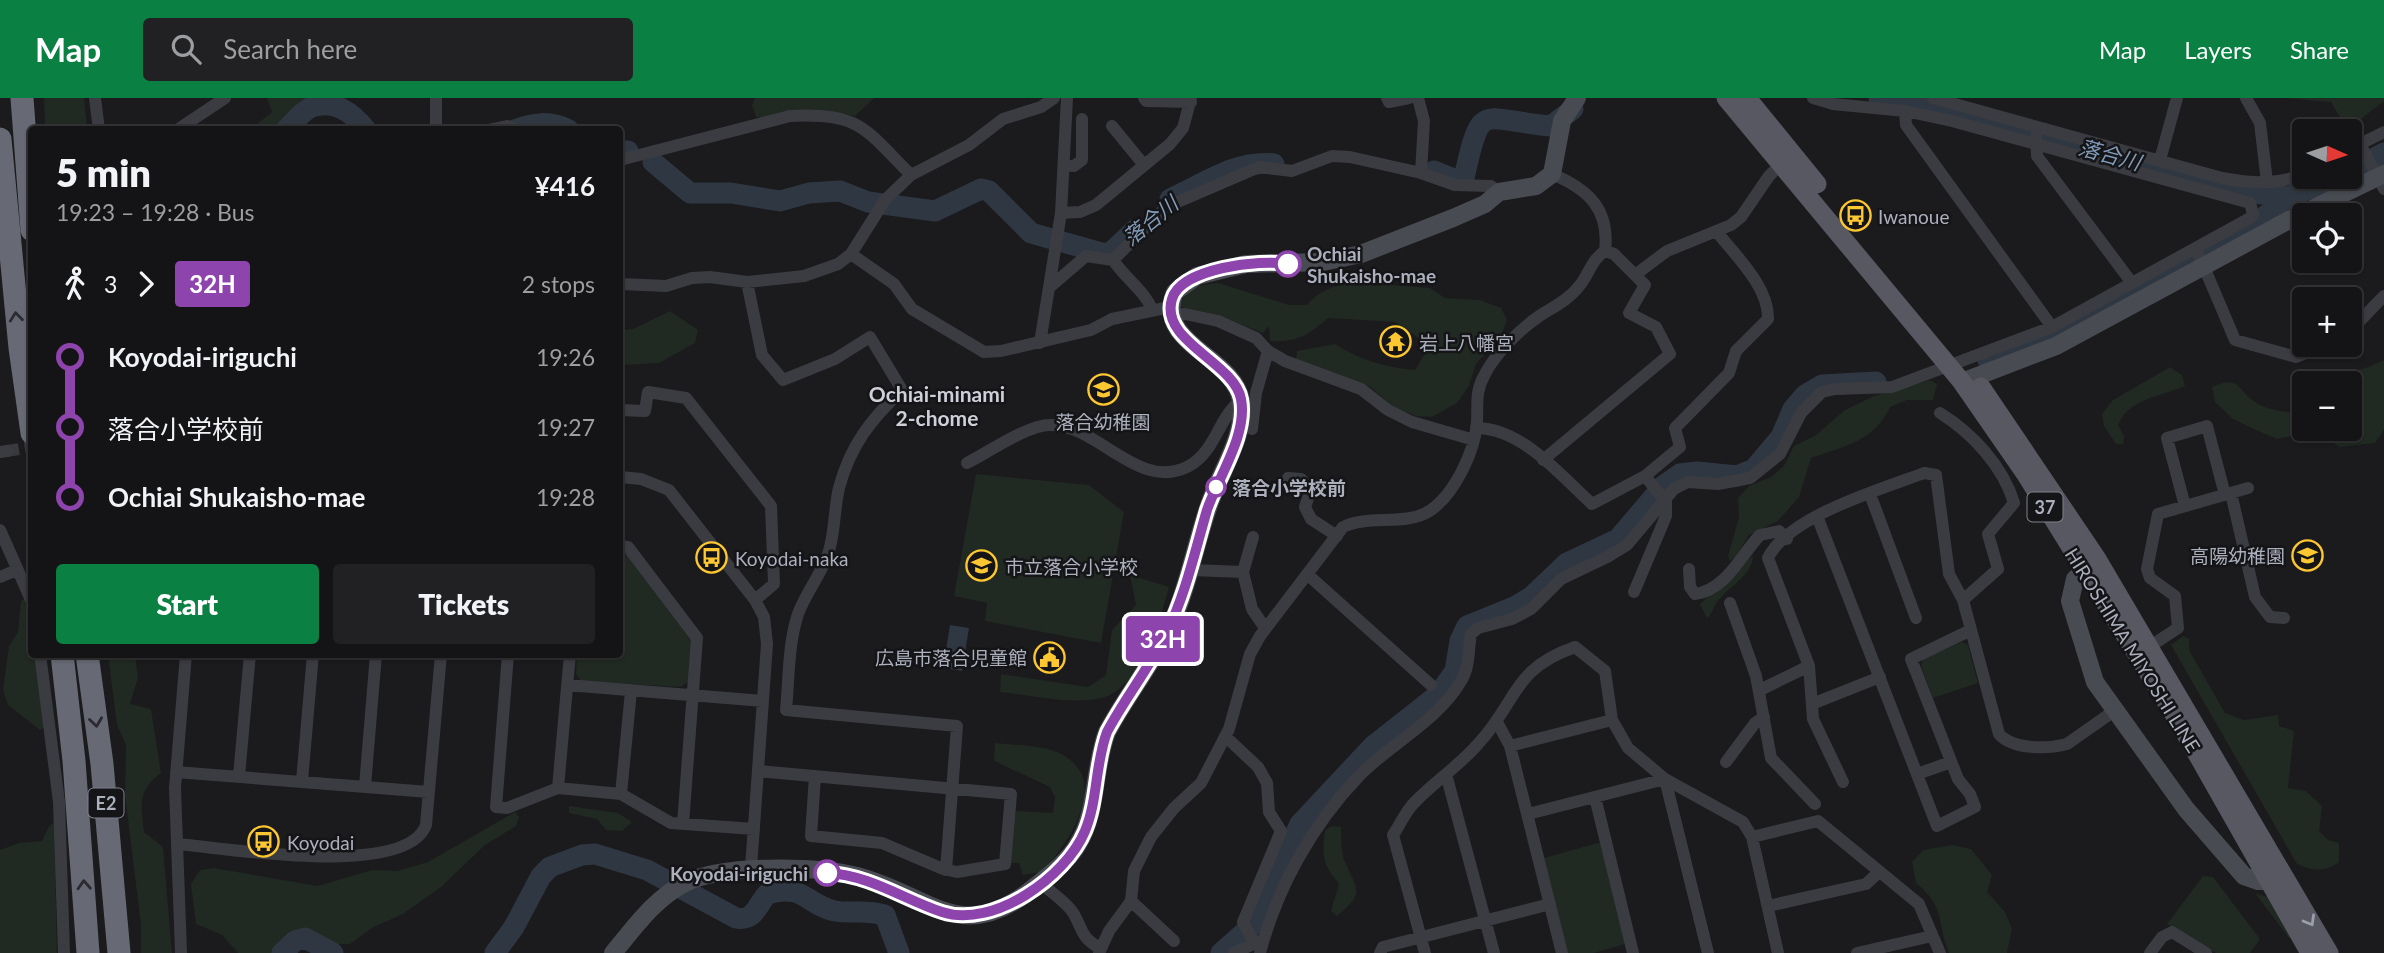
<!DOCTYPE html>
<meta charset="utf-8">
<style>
:root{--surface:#141416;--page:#212123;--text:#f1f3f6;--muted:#9d9ea1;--line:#333335;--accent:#0b8043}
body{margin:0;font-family:Lato,"Noto Sans JP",sans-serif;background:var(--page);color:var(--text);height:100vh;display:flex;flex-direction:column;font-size:26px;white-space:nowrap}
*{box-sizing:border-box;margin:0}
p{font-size:23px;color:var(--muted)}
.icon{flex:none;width:38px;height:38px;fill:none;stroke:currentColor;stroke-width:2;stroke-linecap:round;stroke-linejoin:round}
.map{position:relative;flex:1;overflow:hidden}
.panel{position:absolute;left:28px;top:28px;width:595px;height:532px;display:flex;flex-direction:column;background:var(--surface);border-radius:7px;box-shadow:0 2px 5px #0004,0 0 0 2px var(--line)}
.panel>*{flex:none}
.badge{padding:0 14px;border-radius:5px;font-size:24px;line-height:46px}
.needle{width:46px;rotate:93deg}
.fabs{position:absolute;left:2292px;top:21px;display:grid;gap:14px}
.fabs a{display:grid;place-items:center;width:70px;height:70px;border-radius:7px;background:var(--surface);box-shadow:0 2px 5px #0004,0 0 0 2px var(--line);font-size:35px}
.map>.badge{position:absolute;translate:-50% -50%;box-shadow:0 0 0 4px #fff}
.legs{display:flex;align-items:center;gap:10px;height:77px;padding:0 28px;font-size:23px}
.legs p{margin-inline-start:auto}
.head{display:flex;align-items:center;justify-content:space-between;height:119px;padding:0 28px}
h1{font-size:38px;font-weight:800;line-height:52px}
.primary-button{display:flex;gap:14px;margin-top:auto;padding:14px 28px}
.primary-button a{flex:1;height:80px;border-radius:7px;background:var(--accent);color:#fff;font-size:28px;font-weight:800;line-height:80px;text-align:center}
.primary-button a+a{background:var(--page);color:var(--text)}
ul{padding:0 28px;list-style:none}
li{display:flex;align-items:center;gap:24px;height:70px;font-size:26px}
li i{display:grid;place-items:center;width:10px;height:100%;margin:0 9px;background:currentColor}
li i::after{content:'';width:18px;height:18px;margin:-9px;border:5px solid;border-radius:50%;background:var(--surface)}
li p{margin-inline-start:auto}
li:first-child i{background:linear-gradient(#0000 50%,currentColor 0)}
li:last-child i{background:linear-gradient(currentColor 50%,#0000 0)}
header{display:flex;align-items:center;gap:42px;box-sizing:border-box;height:98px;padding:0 35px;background:var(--accent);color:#fff}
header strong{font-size:33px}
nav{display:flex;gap:38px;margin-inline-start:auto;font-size:24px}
.search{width:490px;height:63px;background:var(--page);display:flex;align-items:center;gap:18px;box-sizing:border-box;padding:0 24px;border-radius:7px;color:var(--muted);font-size:26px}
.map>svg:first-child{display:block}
.green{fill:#202922}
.water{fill:#2f3842}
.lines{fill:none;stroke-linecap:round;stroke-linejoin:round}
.river{stroke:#2f3842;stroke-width:21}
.street-tunnel{stroke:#38383d;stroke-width:12;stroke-dasharray:12 6;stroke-linecap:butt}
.street{stroke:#3b3c42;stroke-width:12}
.secondary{stroke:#494b52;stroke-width:18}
.primary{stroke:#575861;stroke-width:19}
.highway{stroke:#676974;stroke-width:23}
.oneway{stroke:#2a2a2f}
.oneway2{stroke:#9b9eab}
.line-1-casing{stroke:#fff;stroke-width:16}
.line-1{stroke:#8e44ad;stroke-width:10}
.stop-1-dot{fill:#fff;stroke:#8e44ad;stroke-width:3.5}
.labels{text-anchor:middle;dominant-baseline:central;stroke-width:5;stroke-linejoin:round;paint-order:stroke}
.shield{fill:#151518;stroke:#7f828c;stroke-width:2}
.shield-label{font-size:18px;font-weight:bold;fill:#acb0bd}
.poi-label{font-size:19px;fill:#acb0bd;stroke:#151518;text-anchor:start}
.stop-label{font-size:19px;font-weight:bold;fill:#acb0bd;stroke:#151518;text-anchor:start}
.street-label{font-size:19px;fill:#acb0bd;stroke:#151518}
.water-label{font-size:21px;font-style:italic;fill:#829cb9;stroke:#151518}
.neighbourhood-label{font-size:21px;font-weight:bold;fill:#ced0d9;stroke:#151518}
</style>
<header>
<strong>Map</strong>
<div class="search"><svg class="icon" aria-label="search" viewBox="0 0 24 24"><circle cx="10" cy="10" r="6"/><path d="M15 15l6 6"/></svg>Search here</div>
<nav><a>Map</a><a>Layers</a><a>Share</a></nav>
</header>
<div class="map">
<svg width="2384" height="855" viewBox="0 0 2384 855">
<rect width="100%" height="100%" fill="#1b1a1d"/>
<!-- green -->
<path class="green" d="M44 0H84L87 31H45Z
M267 0H324L300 3 289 31H251L272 14Z
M755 0H874L855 18C822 12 789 22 756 19L752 7Z
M2283 0H2384V3L2352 28 2344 26 2331 4Z
M1352 184 1430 190 1445 200 1480 202 1501 210 1507 222 1501 238 1476 266 1469 288 1457 305 1432 319 1416 318 1394 309 1370 289 1296 261 1297 253 1335 246C1360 262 1385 269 1415 272L1424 257 1423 243 1395 224 1328 220C1309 237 1296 245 1270 243L1269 228 1263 235 1217 217 1180 209C1184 190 1201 186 1218 185L1289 207H1307C1319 192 1334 188 1352 184Z
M670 213 698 232 695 245 659 265 624 267 620 270V232L633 231Z
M2384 262V332L2375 345 2339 349 2318 333 2277 341 2256 332 2233 321 2215 304 2212 289C2241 277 2235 290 2255 304 2264 311 2282 313 2293 315L2300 310 2305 298V331H2350V285H2316L2321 281 2366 270Z
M2170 269 2182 277 2185 288C2162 298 2128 301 2118 327L2124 338 2123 346H2116L2104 328 2102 316 2113 302Z
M1930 282 1937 286 1933 302H1907L1890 309C1875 343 1843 349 1811 360L1799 399 1778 423 1749 437 1736 459 1730 463 1728 458 1739 419 1738 400 1749 388 1771 379 1784 368 1794 348 1816 337 1845 312 1874 298Z
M976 376 1089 387 1124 414 1101 545 985 523 987 505 954 498Z
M620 454 627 457 691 542 688 584 680 589 581 583 576 576 577 557 620 556Z
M1753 457C1753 479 1727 488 1716 506 1712 511 1713 515 1707 520L1700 506Z
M1130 477 1169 489C1161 521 1138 592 1102 600 1070 607 1032 597 1000 594L1001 576 1088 589 1106 577 1112 532 1136 507Z
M25 501 45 629 40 632 8 607 3 592 9 548 18 534 21 503Z
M2183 538 2189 541V552L2225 615 2244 622 2278 617 2279 628 2294 633 2288 690 2306 693 2322 708 2319 733 2328 742 2339 745V764C2327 774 2311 773 2297 766L2171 547Z
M1962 544 1968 547 1978 585 1933 600 1921 569 1923 561Z
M108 557H135L138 580 130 606 151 611 161 675C137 693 141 706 144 734L163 749 172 855H141V827L125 697 126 647 117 627Z
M995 645C1018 648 1050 646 1069 661 1108 689 1065 750 1042 774L1023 777 1019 765H1010L1015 713 1053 715 1055 699 1050 689 994 663Z
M569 708 618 715 632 724 622 733 606 732 597 721 569 715Z
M515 714 519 719 516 728 485 747 441 789 403 816 372 830 350 846H325L306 835 293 839 286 855H238L222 837 196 826 191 786 200 772 214 770 318 788 372 772 397 773 428 764Z
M54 725 57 855H0V752L19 745 42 743 49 728Z
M1332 728 1341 729C1341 740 1341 754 1345 764 1357 792 1366 794 1337 818L1331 813 1339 786C1322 767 1322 757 1325 732Z
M1601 744 1625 846 1594 855H1568L1544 760Z
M1952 747 1971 751 1992 777 1987 794 2005 814 2012 831 2007 855H1949C1936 823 1947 811 1916 785L1912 764 1923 752Z
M2203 778 2213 779 2260 841 2250 855H2216L2167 826Z
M2255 795 2271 800 2294 837 2289 840Z"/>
<!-- water -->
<path class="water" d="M950 527 969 530 962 573 943 570Z"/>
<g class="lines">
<!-- river -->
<path class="river" d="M1879 0 1964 16 2202 84 2254 95 2288 99 2339 79
M286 32C293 25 303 12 312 9 334 1 353 15 366 32
M514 32C533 25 550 22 569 32
M620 53H628
M653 64 690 95H731L780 103 809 95 840 93 868 104 935 113 981 91 989 93 1031 135 1102 155 1109 156 1136 131
M1434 73 1456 82 1464 80C1482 0 1480 22 1551 28L1573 11
M2350 73 2384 55
M1170 101C1202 87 1237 61 1274 66
M1988 262 2081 224 2253 128 2288 99
M282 855 295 843 305 840 333 855
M495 855 514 829 541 778 550 769 582 757 595 756 647 772 736 820C755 823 756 809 767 796 805 785 806 807 835 813 852 816 864 811 885 817L899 855
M1221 855 1254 826 1300 726 1373 648 1439 596 1455 573 1460 543 1467 528 1514 509 1531 499 1567 465 1618 441 1663 388 1680 376 1697 374 1737 378 1754 371 1781 339 1793 311 1805 297 1822 287 1876 284"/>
<!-- street-tunnel -->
<path class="street-tunnel" d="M7 353 32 349"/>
<!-- street -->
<path class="street" d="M95 0 99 32
M1144 0 1146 3 1191 4
M1387 0 1389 4 1409 0
M1418 0 1424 23 1421 75
M1933 0 2222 80C2249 85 2279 88 2305 75
M2246 0 2260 25 2267 84
M1905 13 1906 27 2052 229
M1112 28 1144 67
M177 32 225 0
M436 32V0
M488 32 507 28 516 32
M2036 39 2037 58 2132 185
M2360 46 2384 91
M2350 51 2384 34
M620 62 790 18C860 14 865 31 911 77
M2160 62 2177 0
M1064 67 1074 68 1082 62V21
M1552 76C1588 91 1610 111 1605 153
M1061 115 1080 114 1096 107 1170 46 1183 30 1191 0
M2196 150 2235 242 2296 259 2324 247
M851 156 894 186 912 211 984 254 1001 253 1091 232 1112 221 1170 209
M1113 162C1124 179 1146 194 1152 212
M1635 177 1667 153 1731 127 1741 119 1769 78 1782 65
M747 184 762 257 783 282 835 261 870 239 902 292C871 321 850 348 839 390 834 411 835 433 829 453 822 476 806 494 798 516 788 546 789 581 786 612L957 628 946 772
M620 186 666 188 692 180 710 179 747 184 804 178 838 166 851 156 885 102 911 77 969 47 1003 21 1041 9 1054 0
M1050 189 1086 158 1113 162 1166 109 1259 69 1292 73 1332 58 1350 59 1421 75 1455 87 1491 88 1499 94
M1171 217 1185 216 1218 223 1256 240 1268 253 1285 263 1361 291 1388 312 1412 324 1474 342
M2350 233 2384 198
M1040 245 1061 115 1067 0
M620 312 645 313 648 294 686 300 771 408 774 486 755 502
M1940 315C1972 335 2003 368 2014 405L1988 436 1998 471 1963 502
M1476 330C1522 330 1560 377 1592 406L1645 378 1680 349 1675 330 1729 275 1736 253 1768 221C1769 189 1736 158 1716 133
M1252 331 1256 295 1268 253
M0 354 7 353
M967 365C989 354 1027 327 1050 327 1098 326 1139 395 1189 368 1216 353 1218 320 1241 302
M620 379 641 381 669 392 755 502 764 519 767 546 751 770
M1288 380 1301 381 1311 391 1305 409 1311 421 1337 438
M2231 395 2255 499 2270 519 2284 520
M1870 396 1916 520
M2185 408 2167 340 2207 328 2225 397
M1817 418 1937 728 1975 709 1970 696 1958 681 1911 561 1971 532
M0 432 32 504
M620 448 628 449 697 540 683 726
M1689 471 1690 489 1695 496C1726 492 1741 457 1760 437L1779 433 1787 441
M1191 472 1243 474 1252 511 1265 530
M1243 474 1253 439
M1307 476 1431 587
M0 479 17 472
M1634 494 1666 418V404L1645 378
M1730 505 1756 578 1771 660 1815 706
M2149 549 2178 530 2175 498 2150 480 2147 471 2158 416 2248 390
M40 556 59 704 64 855
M508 556 496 709 507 710 558 690 621 696 671 725 754 731
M567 587 763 603
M1760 592 1809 568
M1812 606 1880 579
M1497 624 1510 648 1562 855
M1225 638 1258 669 1267 685 1269 714 1281 733 1243 824 1254 845
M1510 648 1612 622
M1726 664 1755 625 1764 619
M758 673 1011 696 1005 766 957 774 943 771 882 745 811 738 815 678
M176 674 429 694
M1446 676 1494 855
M1917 676 1951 664
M239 678 250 556
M302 683 313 556
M1843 684 1813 621 1809 568 1768 460C1788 418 1882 391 1924 375L1936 377 1949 476 1963 502 1999 636C2013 652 2048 651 2067 646L2114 613
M365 688 376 556
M558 690 570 556
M621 696 631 593
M1595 699 1633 855
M1528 716 1665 681 1708 855
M1752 739 1778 855
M177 746C226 750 406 781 426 727L441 556
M1040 784C1050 794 1067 804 1074 816 1084 835 1081 839 1101 851
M1131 803 1174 843
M1768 808 1866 786 1879 774
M181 855 175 690 186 556
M1099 855 1109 833 1131 803 1134 773 1151 739 1174 710 1201 685 1229 631 1250 556 1260 538 1343 429C1369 416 1406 429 1431 412 1455 395 1475 353 1477 324 1478 306 1475 294 1484 278 1494 257 1519 232 1538 219 1553 209 1569 202 1580 187 1589 176 1592 161 1605 153L1614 156 1645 187 1629 215 1656 229 1670 256 1543 362
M1234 855 1262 842
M1260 855C1277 790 1312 727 1359 678 1390 646 1438 623 1461 583 1470 569 1468 552 1471 536L1478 530 1512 521 1531 511 1561 481 1609 458 1627 447 1674 391 1688 384 1718 386 1750 380 1780 356 1801 315 1822 294 1835 291 1892 289 2052 229 2250 120 2253 116 2250 105 1952 23 1905 13 1833 6 1813 0
M1380 855 1383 849 1550 806
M1425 855 1393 737C1400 727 1405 714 1414 705 1434 684 1459 668 1478 646 1518 603 1512 571 1575 549L1605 573 1612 622 1628 650 1665 681 1743 724 1752 739 1818 723 1919 806 1940 855
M1857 855 1932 838
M2150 855 2162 839 2172 834 2206 855"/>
<!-- secondary -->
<path class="secondary" d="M1962 284 2056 248 2291 121 2384 76
M2094 463 2075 481 2070 503 2095 584 2186 711 2244 778 2258 783H2270
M613 855C635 829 654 801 685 785 722 766 816 768 857 778 931 797 961 851 1037 787 1051 776 1069 762 1078 746 1098 713 1093 671 1107 634 1125 600 1150 569 1167 535 1189 491 1195 443 1212 399 1223 370 1246 335 1241 303 1235 258 1153 246 1175 194L1197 178 1246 166 1323 164 1361 156 1453 120 1485 106 1499 94 1536 88 1552 76 1562 23 1577 0"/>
<!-- primary -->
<path class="primary" d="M1726 0 1962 284 2025 375 2179 624 2310 855
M1747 0 1817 86
M1981 289 2097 461 2329 855"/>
<!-- highway -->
<path class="highway" d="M22 0 32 132
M0 41 20 250 32 335
M62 556 74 663 88 855
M87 556 102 666 119 855"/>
</g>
<!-- one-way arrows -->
<defs><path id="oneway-chevron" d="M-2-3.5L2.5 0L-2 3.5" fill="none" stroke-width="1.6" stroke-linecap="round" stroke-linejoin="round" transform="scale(1.75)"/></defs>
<g class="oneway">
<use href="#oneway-chevron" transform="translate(16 219) rotate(-96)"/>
<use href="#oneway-chevron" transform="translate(96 624) rotate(82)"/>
<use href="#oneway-chevron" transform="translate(84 787) rotate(-93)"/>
</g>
<use class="oneway2" href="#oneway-chevron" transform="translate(2310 823) rotate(60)"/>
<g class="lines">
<defs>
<path id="line-1" d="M827 775C870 777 903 801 942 814 993 831 1066 779 1085 733 1098 702 1095 666 1107 634 1125 600 1150 569 1167 534 1186 495 1195 453 1207 412 1218 379 1248 337 1241 301 1234 264 1159 243 1172 201 1181 170 1260 161 1288 166"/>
</defs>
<!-- line-1 casing -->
<use href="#line-1" class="line-1-casing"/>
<!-- line-1 -->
<use href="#line-1" class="line-1"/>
</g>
<!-- icons -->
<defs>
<symbol id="bus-ring" viewBox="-11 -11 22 22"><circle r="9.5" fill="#151518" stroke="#fdc732" stroke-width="1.5"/><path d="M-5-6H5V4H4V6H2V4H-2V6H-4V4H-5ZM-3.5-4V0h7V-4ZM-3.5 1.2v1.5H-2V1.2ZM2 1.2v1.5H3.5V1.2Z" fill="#fdc732"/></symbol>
<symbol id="temple-ring" viewBox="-11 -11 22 22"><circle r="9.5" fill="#151518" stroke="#fdc732" stroke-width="1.5"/><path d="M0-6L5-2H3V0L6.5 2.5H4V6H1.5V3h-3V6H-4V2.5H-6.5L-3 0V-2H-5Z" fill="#fdc732"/></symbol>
<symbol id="school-ring" viewBox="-11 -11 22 22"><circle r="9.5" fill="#151518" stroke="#fdc732" stroke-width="1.5"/><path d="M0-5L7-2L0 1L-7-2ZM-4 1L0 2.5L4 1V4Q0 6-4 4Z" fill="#fdc732"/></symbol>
<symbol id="civic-ring" viewBox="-11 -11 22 22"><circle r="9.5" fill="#151518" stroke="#fdc732" stroke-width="1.5"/><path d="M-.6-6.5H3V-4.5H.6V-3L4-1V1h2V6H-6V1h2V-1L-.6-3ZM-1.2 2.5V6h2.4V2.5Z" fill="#fdc732"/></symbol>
</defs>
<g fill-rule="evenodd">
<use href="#bus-ring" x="1838" y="100" width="35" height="35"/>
<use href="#temple-ring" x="1378" y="226" width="35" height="35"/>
<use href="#school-ring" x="1086" y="274" width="35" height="35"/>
<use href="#school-ring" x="2290" y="440" width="35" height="35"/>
<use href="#bus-ring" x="694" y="442" width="35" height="35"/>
<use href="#school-ring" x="964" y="450" width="35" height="35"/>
<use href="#civic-ring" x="1032" y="542" width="35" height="35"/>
<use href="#bus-ring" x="246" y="726" width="35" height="35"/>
</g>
<!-- markers -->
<g class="stop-1-dot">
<circle cx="1288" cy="166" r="12"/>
<circle cx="1216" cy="389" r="9"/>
<circle cx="827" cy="775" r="12"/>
</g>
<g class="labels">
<!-- shield labels -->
<g class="shield">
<rect x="2027.5" y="394.5" width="35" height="29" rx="5"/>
<rect x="88.5" y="690.5" width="35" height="29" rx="5"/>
</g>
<g class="shield-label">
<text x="2045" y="409">37</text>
<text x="106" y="705">E2</text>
</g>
<!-- poi labels -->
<g class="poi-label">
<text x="1878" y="118">Iwanoue</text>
<text x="1419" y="244">岩上八幡宮</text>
<text x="1103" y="323" text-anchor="middle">落合幼稚園</text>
<text x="2285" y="457" text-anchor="end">高陽幼稚園</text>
<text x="735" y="460">Koyodai-naka</text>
<text x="1005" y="468">市立落合小学校</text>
<text x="1027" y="559" text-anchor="end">広島市落合児童館</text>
<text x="287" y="744">Koyodai</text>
</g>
<!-- stop labels -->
<g class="stop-label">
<text x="1307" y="155">Ochiai<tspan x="1307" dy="22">Shukaisho-mae</tspan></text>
<text x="1232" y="389">落合小学校前</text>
<text x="808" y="775" text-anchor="end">Koyodai-iriguchi</text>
</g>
<!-- street labels -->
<g class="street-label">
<text transform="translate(2133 552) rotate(58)">HIROSHIMA MIYOSHI LINE</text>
</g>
<!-- water labels -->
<g class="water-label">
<text transform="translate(2110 56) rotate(15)">落合川</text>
<text transform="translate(1150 122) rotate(-39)">落合川</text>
</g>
<!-- neighbourhood labels -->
<g class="neighbourhood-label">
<text x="937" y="295">Ochiai-minami<tspan x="937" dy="24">2-chome</tspan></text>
</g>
</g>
</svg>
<div class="fabs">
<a><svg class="needle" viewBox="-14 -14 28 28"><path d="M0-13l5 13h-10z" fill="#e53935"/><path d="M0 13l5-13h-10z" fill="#9d9ea1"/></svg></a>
<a><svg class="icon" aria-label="locate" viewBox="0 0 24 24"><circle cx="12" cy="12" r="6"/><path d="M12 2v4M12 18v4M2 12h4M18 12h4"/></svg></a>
<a>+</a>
<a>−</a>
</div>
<b class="badge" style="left:1163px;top:541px;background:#8e44ad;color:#fff">32H</b>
<section class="panel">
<div class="head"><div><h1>5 min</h1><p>19:23 – 19:28 · Bus</p></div><b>¥416</b></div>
<div class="legs"><svg class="icon" aria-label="walk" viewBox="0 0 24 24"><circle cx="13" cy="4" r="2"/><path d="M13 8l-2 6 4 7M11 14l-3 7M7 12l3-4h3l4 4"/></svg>3<svg class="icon" aria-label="forward" viewBox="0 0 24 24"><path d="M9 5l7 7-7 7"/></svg><b class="badge" style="background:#8e44ad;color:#fff">32H</b><p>2 stops</p></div>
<ul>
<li><i style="color:#8e44ad"></i><b>Koyodai-iriguchi</b><p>19:26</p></li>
<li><i style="color:#8e44ad"></i><span>落合小学校前</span><p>19:27</p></li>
<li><i style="color:#8e44ad"></i><b>Ochiai Shukaisho-mae</b><p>19:28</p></li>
</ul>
<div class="primary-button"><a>Start</a><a>Tickets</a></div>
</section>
</div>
